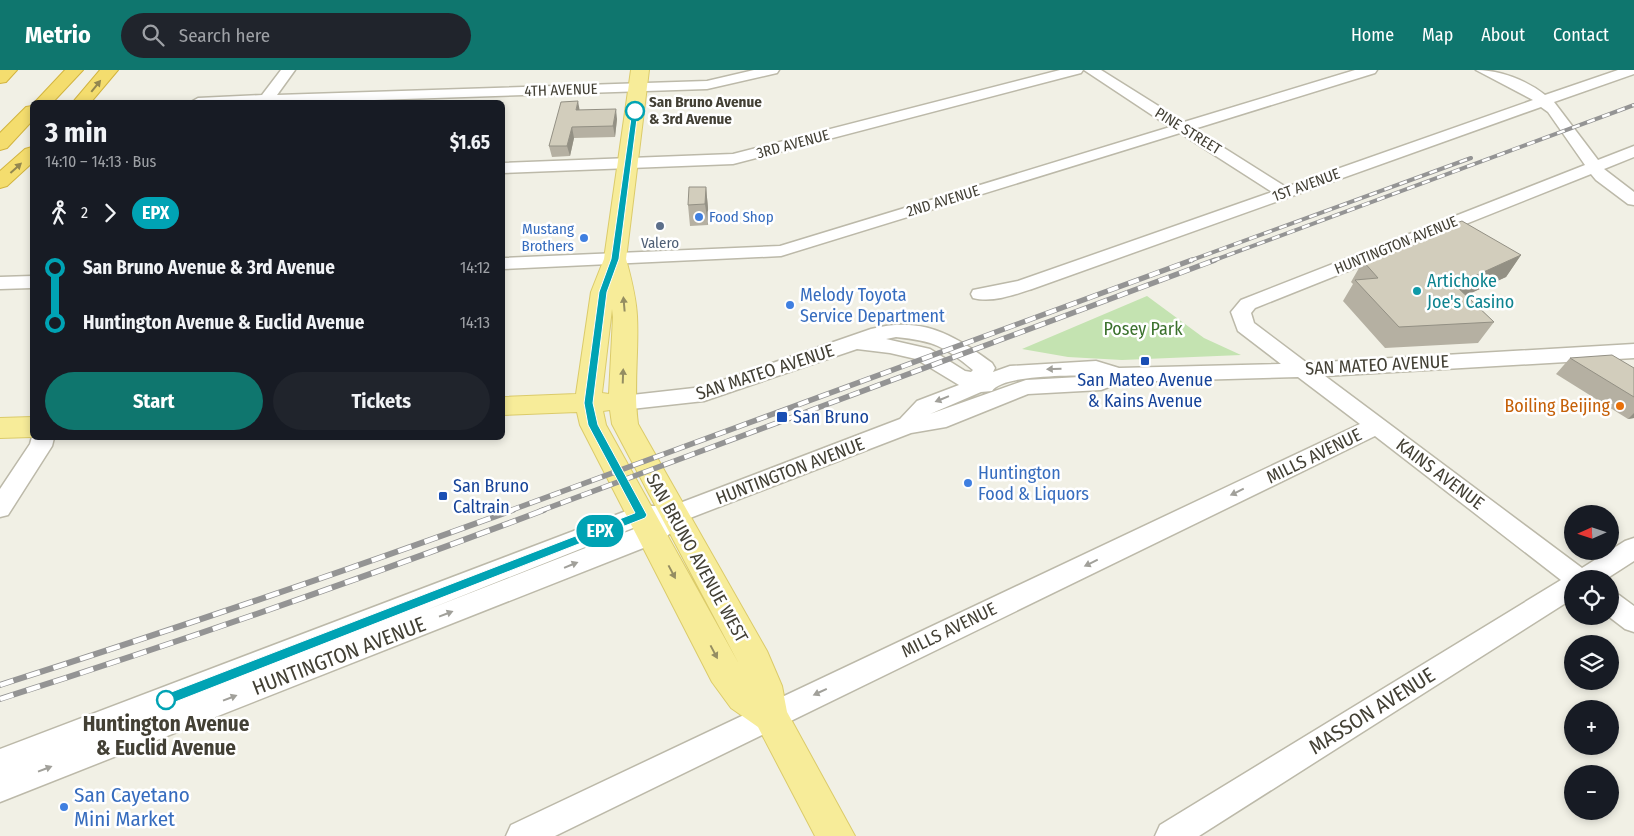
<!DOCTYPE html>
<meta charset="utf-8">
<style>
:root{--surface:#171b24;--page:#20242c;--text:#f1f3f6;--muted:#9ea1a6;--accent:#0f766e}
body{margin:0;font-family:"Fira Sans Condensed",sans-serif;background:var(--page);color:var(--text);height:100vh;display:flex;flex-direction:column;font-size:19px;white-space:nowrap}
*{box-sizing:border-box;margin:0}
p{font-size:16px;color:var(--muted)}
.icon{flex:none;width:28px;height:28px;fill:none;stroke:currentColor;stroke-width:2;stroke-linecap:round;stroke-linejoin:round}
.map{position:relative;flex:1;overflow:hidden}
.drawer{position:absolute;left:30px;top:30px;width:475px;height:340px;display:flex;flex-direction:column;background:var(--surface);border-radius:8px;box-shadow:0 2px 8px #0003}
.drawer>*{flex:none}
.badge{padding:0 10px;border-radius:16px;font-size:18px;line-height:32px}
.needle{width:32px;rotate:267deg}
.fabs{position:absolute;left:1564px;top:435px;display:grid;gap:10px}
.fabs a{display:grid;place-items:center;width:55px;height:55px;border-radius:50%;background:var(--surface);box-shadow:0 2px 8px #0003;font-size:25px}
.map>.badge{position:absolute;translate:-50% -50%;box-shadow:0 0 0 2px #fff}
.legs{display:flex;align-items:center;gap:8px;height:55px;padding:0 15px;font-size:16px}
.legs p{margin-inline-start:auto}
.head{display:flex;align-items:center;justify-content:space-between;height:85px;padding:0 15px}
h1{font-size:28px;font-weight:700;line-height:38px}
.cta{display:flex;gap:10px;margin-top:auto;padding:10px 15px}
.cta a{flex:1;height:58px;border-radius:30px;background:var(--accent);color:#fff;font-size:20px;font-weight:700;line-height:58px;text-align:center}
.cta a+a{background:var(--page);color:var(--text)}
ul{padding:0 15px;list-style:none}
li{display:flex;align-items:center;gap:18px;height:55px;font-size:19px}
li i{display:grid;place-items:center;width:8px;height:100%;margin:0 6px;background:currentColor}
li i::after{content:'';width:12px;height:12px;margin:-6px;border:4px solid;border-radius:50%;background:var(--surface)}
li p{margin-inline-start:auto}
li:first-child i{background:linear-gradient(#0000 50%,currentColor 0)}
li:last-child i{background:linear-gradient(currentColor 50%,#0000 0)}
header{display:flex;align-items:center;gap:30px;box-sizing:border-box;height:70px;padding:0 25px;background:var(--accent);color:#fff}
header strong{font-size:24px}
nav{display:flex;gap:28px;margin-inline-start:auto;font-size:18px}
.search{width:350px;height:45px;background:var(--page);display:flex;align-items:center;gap:12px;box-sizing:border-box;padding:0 18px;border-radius:28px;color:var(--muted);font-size:19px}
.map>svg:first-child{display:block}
.green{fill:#c4e3b1}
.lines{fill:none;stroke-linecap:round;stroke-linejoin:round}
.minor-casing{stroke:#bcb9a9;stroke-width:3}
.major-casing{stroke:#dbcb6a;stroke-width:2}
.highway-casing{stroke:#d2b43f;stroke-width:2}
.minor{fill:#fff;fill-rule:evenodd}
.major{fill:#f7ec99;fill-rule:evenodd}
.highway{fill:#f4dd6e;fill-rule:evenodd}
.rail-far2-casing{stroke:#949494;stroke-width:4}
.rail-far1-casing{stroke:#949494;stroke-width:5.5}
.rail-casing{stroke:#949494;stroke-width:6}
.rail-far2{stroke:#fff;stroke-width:2.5;stroke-dasharray:8;stroke-linecap:butt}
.rail-far1{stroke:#fff;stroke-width:4;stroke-dasharray:11;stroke-linecap:butt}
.rail{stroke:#fff;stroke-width:4.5;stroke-dasharray:14;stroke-linecap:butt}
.wall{fill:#b5b0a2}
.shaded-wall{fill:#939084}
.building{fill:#d2cdbc;stroke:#939084}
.oneway{fill:#93874f}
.oneway2{fill:#948d62}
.oneway3{fill:#a1a09a}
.line-1{fill:#00a3b4;stroke:#fff}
.stop-1-dot{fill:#fff;stroke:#00a3b4;stroke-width:2.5}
.shop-dot{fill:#3f7fe0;stroke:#fff;stroke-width:2}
.service-dot{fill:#5c6f8a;stroke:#fff;stroke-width:2}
.culture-dot{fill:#0f9aa8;stroke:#fff;stroke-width:2}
.transit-dot{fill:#1a4fb4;stroke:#fff;stroke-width:2}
.food-dot{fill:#e8710a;stroke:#fff;stroke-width:2}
.labels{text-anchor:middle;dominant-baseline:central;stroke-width:5;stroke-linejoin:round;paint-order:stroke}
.far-street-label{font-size:15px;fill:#434035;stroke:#fff}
.far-stop-label{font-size:15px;font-weight:bold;fill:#434035;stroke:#fff;text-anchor:start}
.far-shop-label{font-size:15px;fill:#366cbe;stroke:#fff;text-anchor:start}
.far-service-label{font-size:15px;fill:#4e5e75;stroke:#fff}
.culture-label{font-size:18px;fill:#0d838f;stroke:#fff;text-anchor:start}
.shop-label{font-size:18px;fill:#366cbe;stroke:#fff;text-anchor:start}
.park-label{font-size:18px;fill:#3b712d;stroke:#fff}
.street-label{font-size:18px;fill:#434035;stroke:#fff}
.transit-label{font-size:18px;fill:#164399;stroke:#fff;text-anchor:start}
.food-label{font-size:18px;fill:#c56008;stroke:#fff;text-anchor:end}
.near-street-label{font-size:21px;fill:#434035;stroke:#fff}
.near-stop-label{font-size:21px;font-weight:bold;fill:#434035;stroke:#fff}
.near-shop-label{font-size:21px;fill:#366cbe;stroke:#fff;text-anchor:start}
</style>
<header>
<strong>Metrio</strong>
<div class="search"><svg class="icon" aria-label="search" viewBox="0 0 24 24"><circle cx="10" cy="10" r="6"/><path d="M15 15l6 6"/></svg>Search here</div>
<nav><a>Home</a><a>Map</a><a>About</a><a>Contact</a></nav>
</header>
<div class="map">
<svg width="1634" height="766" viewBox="0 0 1634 766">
<rect width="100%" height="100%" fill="#f1f0e5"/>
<!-- green -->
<path class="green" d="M1147 226 1204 268 1241 285 1122 290 1068 287 1022 279Z"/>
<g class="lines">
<defs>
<path id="minor" d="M281 0H295L277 25 707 11 754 0H779L777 3 707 19 314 32H191L198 28 262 25Z
M1060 0H1083L1081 3 733 94 502 103V93L733 84Z
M1084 0H1101L1184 52 1355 0H1377L1375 3 1194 59 1286 117 1533 30 1476 0C1500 0 1526 10 1545 25L1618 0H1634V4L1554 32 1598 90 1634 76V87L1604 99 1634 122V135L1628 134 1596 110 1591 104 1255 238 1251 243 1254 253 1307 293 1634 274V288L1325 306 1582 498 1625 471 1634 468V491L1606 509H1572V529L1199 766H1155L1160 755 1561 510 1375 366 555 766H506L511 755 1360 354 1298 307 1122 312 1101 320 1028 324 946 357 911 363 677 453 674 460 661 471 0 732V679L634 438 642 436H672L900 349 917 331 959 315 916 289 890 283 857 279 704 331 622 340 614 337 611 332 614 327 703 317 871 259C921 246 953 264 992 293L995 298 993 302 1010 296 1096 291 1119 298 1281 294 1238 261 1231 242 1241 230 1585 95 1548 42 1541 37 1032 219C1014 225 992 233 973 228L971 224 973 220 1018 211 1272 122 1180 63 781 186 502 199V188L780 176 1170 57ZM896 267C934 271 944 276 973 300L971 302 965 301 930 279 886 269ZM1095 305 1098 306 1026 310 930 344 981 322 992 321C1003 304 1075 306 1095 305ZM643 454H647L424 541Z
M32 206V218L0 219V207Z
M32 367 54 368 52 376 8 445 0 447V419L30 374Z
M1610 522 1619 525 1634 536V562L1625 559 1608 546H1610Z"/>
<path id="major" d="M631 0H649L626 189C631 208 636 226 637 246 639 282 633 318 638 354L767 581 782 616 787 642 855 766H815L758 657 731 638 712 612 580 355 577 342 502 345V327L576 324 591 222 604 189ZM612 239 613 247 609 324 602 323ZM610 340 612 354 739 594 606 355 603 341Z
M32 347V367L0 368V348Z"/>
<path id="highway" d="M0 0H17L6 12 0 13Z
M65 0H83L53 32H35Z
M100 0H118L91 32H73Z
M32 36V51L7 78 0 80V63L26 37Z
M32 77V93L7 116 0 118V101L25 79Z"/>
</defs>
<!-- minor casing -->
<use href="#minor" class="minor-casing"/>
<!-- major casing -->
<use href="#major" class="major-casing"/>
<!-- highway casing -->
<use href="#highway" class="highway-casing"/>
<!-- minor -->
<use href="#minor" class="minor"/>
<!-- major -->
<use href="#major" class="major"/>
<!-- highway -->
<use href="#highway" class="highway"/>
<defs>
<path id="rail-far2" d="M1189 191 1471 88
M1212 191 1634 35"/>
<path id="rail-far1" d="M509 441 1192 190
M540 441 1215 190"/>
<path id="rail" d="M0 615C172 560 343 502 513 440
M0 629C183 571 364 508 544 440"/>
</defs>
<!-- rail-far2 casing -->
<use href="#rail-far2" class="rail-far2-casing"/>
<!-- rail-far1 casing -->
<use href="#rail-far1" class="rail-far1-casing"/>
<!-- rail casing -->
<use href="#rail" class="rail-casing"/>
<!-- rail-far2 -->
<use href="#rail-far2" class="rail-far2"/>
<!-- rail-far1 -->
<use href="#rail-far1" class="rail-far1"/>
<!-- rail -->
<use href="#rail" class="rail"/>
</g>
<!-- wall -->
<path class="wall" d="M580 40 617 49 615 67 574 68 570 86 552 87 549 76Z
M706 117 708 138V155L690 156 688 135Z
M1372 184 1521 185 1506 207 1466 225 1494 252 1478 273 1385 278 1343 231 1353 214 1351 212 1363 191 1369 190Z
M1570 288 1634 298V348L1628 349 1556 304Z"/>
<!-- shaded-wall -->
<path class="shaded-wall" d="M578 31 580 42 576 40Z
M616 39 617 49 615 67 613 56Z
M572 57 574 68 570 86 567 76Z
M706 117 708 138V155L705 134Z
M1521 185 1506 207 1441 237 1455 215Z
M1634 343V348L1628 349Z"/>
<!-- building -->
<path class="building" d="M578 31 576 40 616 39 613 56 572 57 567 76H549L561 32Z
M689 117H706L705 134 688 135Z
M1462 151 1521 185 1455 215 1494 252 1399 257 1355 210 1378 208 1363 191 1377 189 1372 184Z
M1612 285 1634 298V327L1570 288Z"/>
<!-- one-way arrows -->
<defs><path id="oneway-solid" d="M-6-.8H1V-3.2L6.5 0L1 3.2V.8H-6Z" transform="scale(1.25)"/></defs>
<g class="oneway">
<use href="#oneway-solid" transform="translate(96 16) rotate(-51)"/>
<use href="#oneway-solid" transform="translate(16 98) rotate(-42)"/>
</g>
<g class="oneway2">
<use href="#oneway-solid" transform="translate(624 234) rotate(-95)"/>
<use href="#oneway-solid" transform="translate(623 306) rotate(-88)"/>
<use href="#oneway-solid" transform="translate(672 502) rotate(62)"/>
<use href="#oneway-solid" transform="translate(714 582) rotate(62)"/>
</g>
<g class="oneway3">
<use href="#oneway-solid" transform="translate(1054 299) rotate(178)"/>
<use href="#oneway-solid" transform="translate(942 329) rotate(158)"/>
<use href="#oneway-solid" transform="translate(1237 422) rotate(154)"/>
<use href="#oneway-solid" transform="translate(1091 493) rotate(154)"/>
<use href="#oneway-solid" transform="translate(571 495) rotate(-22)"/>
<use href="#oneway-solid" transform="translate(446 544) rotate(-21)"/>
<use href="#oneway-solid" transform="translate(820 622) rotate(155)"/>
<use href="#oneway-solid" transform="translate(230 628) rotate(-21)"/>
<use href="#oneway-solid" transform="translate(45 699) rotate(-21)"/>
</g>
<!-- line-1 -->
<path class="line-1" d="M635 39 638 41 619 189 607 222 593 333 598 355 647 445 645 448 170 634H161L160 630 161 626 635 443 588 355 584 333 599 222 611 189 632 41Z"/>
<!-- markers -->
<g class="stop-1-dot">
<circle cx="635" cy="41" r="9"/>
<circle cx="166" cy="630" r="9"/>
</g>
<g class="shop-dot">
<circle cx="699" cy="147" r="5"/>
<circle cx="584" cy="168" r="5"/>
<circle cx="790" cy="235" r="5"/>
<circle cx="968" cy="413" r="5"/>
<circle cx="64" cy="737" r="5"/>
</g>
<circle class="service-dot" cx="660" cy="156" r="5"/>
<circle class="culture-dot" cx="1417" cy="221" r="5"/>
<g class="transit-dot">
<rect x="1140" y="286" width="10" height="10" rx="2.5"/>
<rect x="776" y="341" width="12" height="12" rx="2.5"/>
<rect x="438" y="421" width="10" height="10" rx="2.5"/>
</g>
<circle class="food-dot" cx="1620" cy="336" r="5"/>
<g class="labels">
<!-- far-street labels -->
<g class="far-street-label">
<text transform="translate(561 20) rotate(-2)">4TH AVENUE</text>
<text transform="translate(1188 61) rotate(32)">PINE STREET</text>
<text transform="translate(793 74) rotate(-15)">3RD AVENUE</text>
<text transform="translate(1306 115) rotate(-20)">1ST AVENUE</text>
<text transform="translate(943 131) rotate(-17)">2ND AVENUE</text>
<text transform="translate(1396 175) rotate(-22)">HUNTINGTON AVENUE</text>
</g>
<!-- far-stop labels -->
<g class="far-stop-label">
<text x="649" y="32">San Bruno Avenue<tspan x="649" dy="17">&amp; 3rd Avenue</tspan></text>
</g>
<!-- far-shop labels -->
<g class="far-shop-label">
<text x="709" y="147">Food Shop</text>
<text x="574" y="159" text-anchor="end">Mustang<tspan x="574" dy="17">Brothers</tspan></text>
</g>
<!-- far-service labels -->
<g class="far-service-label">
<text x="660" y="173">Valero</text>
</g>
<!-- culture labels -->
<g class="culture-label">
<text x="1427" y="211">Artichoke<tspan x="1427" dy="21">Joe's Casino</tspan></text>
</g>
<!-- shop labels -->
<g class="shop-label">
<text x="800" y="225">Melody Toyota<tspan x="800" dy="21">Service Department</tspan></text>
<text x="978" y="403">Huntington<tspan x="978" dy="21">Food &amp; Liquors</tspan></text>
</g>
<!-- park labels -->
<g class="park-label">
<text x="1143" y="259">Posey Park</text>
</g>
<!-- street labels -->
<g class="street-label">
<text transform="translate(1377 295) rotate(-3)">SAN MATEO AVENUE</text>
<text transform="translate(765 302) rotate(-18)">SAN MATEO AVENUE</text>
<text transform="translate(1314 386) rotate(-26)">MILLS AVENUE</text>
<text transform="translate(790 401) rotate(-21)">HUNTINGTON AVENUE</text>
<text transform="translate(1440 404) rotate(37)">KAINS AVENUE</text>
<text transform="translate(697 488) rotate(61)">SAN BRUNO AVENUE WEST</text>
<text transform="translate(949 560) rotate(-26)">MILLS AVENUE</text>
</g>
<!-- transit labels -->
<g class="transit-label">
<text x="1145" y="310" text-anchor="middle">San Mateo Avenue<tspan x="1145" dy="21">&amp; Kains Avenue</tspan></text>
<text x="793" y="347">San Bruno</text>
<text x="453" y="416">San Bruno<tspan x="453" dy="21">Caltrain</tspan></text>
</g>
<!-- food labels -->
<g class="food-label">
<text x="1610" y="336">Boiling Beijing</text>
</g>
<!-- near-street labels -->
<g class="near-street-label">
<text transform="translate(339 586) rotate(-21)">HUNTINGTON AVENUE</text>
<text transform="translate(1372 641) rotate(-32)">MASSON AVENUE</text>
</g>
<!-- near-stop labels -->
<g class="near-stop-label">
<text x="166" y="654">Huntington Avenue<tspan x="166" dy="24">&amp; Euclid Avenue</tspan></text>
</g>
<!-- near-shop labels -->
<g class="near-shop-label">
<text x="74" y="725">San Cayetano<tspan x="74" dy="24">Mini Market</tspan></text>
</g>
</g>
</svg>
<div class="fabs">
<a><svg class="needle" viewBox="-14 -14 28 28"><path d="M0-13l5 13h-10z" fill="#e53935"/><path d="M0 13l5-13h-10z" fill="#9ea1a6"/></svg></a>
<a><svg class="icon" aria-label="locate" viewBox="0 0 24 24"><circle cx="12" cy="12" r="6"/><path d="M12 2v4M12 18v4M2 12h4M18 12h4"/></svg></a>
<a><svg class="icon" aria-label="layers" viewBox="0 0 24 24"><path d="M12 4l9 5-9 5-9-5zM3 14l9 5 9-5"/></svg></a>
<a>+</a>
<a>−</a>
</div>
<b class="badge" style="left:600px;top:461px;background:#00a3b4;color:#fff">EPX</b>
<section class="drawer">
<div class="head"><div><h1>3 min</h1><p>14:10 – 14:13 · Bus</p></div><b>$1.65</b></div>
<div class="legs"><svg class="icon" aria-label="walk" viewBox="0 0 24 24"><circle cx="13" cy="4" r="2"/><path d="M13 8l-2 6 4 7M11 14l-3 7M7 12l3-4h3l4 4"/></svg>2<svg class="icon" aria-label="forward" viewBox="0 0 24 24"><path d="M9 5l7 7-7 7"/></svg><b class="badge" style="background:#00a3b4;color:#fff">EPX</b></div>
<ul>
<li><i style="color:#00a3b4"></i><b>San Bruno Avenue &amp; 3rd Avenue</b><p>14:12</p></li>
<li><i style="color:#00a3b4"></i><b>Huntington Avenue &amp; Euclid Avenue</b><p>14:13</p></li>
</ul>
<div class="cta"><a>Start</a><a>Tickets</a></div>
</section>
</div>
